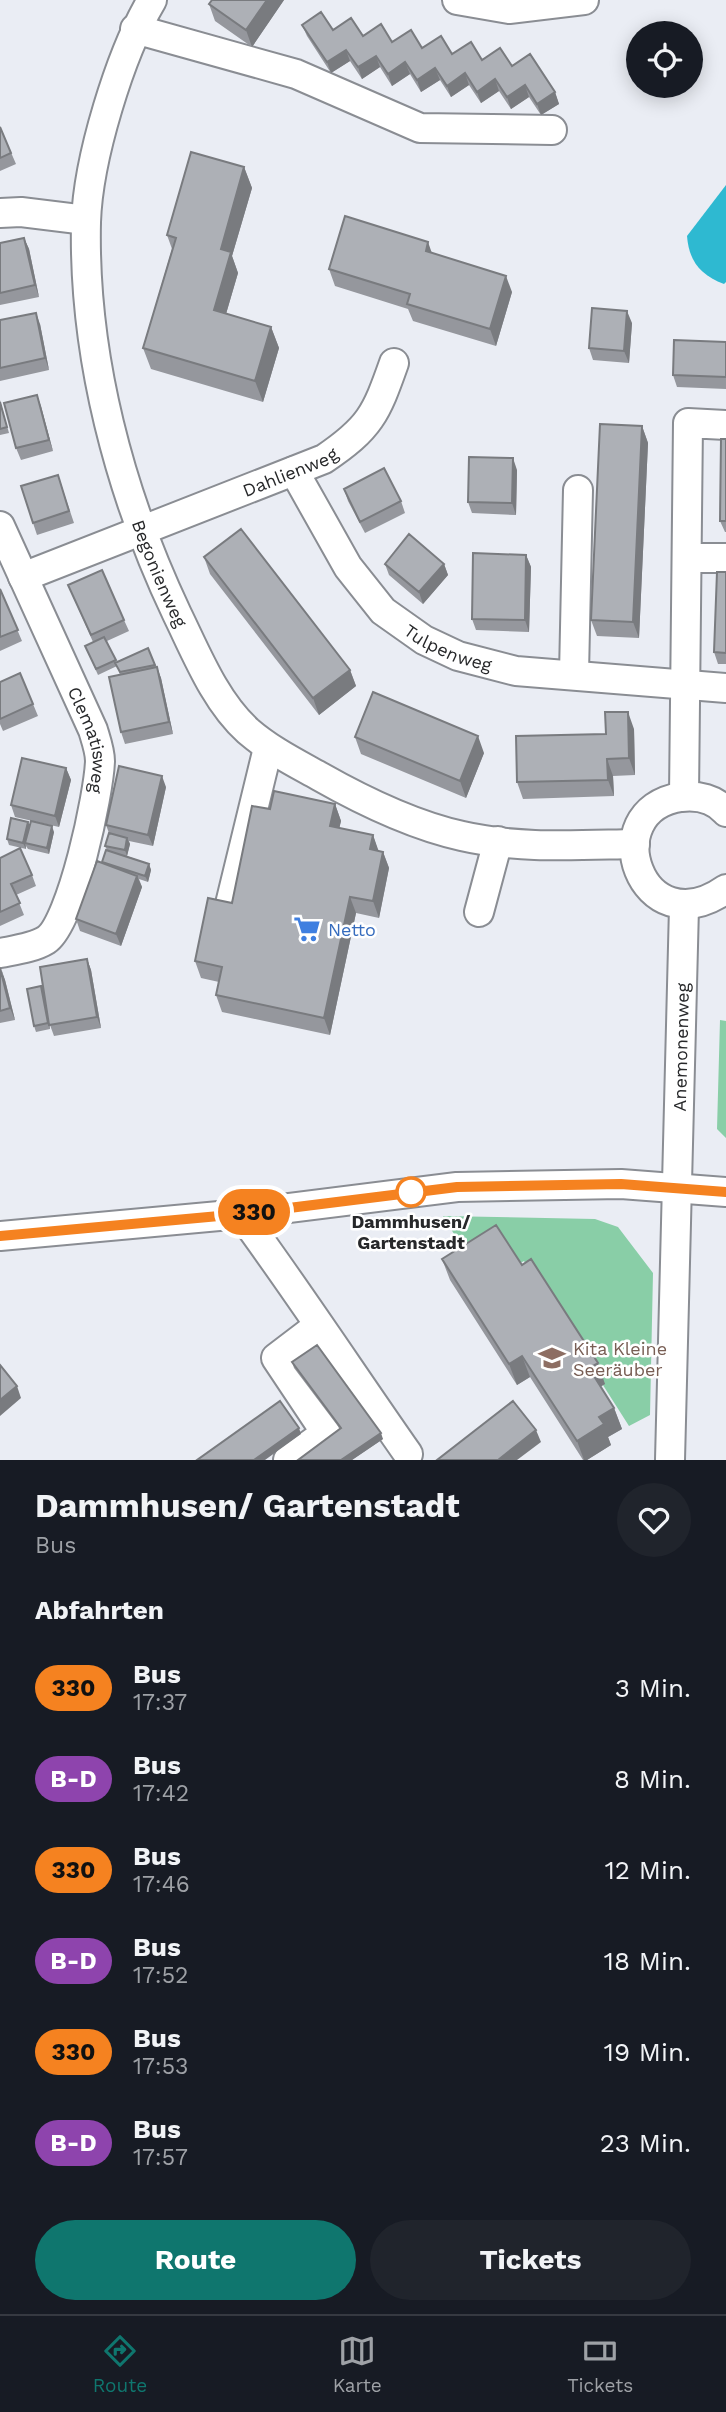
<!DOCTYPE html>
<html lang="de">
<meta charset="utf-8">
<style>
:root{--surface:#171b24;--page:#20242c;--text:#f1f3f6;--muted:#9ea1a6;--line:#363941;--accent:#0f766e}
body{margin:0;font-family:"Work Sans",sans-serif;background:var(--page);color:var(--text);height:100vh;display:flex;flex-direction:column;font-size:26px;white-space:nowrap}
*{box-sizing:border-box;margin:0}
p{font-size:23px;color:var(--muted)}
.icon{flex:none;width:38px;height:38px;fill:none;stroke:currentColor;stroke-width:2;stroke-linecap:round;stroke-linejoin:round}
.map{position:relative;height:1460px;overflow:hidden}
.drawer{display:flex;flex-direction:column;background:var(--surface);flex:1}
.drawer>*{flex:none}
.badge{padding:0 14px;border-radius:23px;font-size:24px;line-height:46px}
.fabs{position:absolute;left:626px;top:21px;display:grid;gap:14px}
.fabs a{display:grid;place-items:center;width:77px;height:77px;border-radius:50%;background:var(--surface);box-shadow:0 4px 18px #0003;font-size:35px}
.map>.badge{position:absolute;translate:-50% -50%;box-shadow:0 0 0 4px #fff}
h2{padding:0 35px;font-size:26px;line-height:63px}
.round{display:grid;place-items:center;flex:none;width:74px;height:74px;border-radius:37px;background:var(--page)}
.head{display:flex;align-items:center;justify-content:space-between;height:119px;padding:0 35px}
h1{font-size:33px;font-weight:700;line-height:52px}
.action{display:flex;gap:14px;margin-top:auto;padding:14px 35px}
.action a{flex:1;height:80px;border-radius:42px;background:var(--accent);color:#fff;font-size:28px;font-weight:700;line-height:80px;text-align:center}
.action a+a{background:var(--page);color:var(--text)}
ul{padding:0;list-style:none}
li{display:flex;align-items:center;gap:21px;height:91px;padding:0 35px}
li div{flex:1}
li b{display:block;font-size:26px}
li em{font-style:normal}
li .badge{min-width:77px;font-weight:700;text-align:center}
.menu{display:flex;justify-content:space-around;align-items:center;height:98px;border-top:2px solid var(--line);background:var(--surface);font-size:19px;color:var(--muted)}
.menu a{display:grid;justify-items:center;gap:4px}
.menu .active{color:var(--accent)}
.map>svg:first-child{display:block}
.green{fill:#89cea7}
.water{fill:#2eb9d1}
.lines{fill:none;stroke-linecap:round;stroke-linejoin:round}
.minor-casing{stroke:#8a8d93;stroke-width:32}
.minor{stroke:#fff;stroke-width:28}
.wall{fill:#95979d}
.shaded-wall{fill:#797b7f}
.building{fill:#adb0b6;stroke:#797b7f;stroke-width:2}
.line-casing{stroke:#fff;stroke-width:16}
.line{stroke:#f58220;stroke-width:10}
.stop-dot{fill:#fff;stroke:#f58220;stroke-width:3.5}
.labels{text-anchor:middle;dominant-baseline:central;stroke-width:5;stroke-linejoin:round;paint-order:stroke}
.street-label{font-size:18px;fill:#27282a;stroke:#fff}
.shop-label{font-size:18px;fill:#366cbe;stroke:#fff;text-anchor:start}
.stop-label{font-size:18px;font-weight:bold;fill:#27282a;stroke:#fff}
.education-label{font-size:18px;fill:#785e54;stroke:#fff;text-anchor:start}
</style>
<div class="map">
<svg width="726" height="1460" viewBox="0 0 726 1460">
<rect width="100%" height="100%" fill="#eaedf4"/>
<!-- green -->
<path class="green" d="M720 1020 726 1021V1138L717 1129Z
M443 1216 595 1219 618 1227 653 1273 650 1415 629 1426 524 1261 484 1283Z"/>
<!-- water -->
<path class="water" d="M726 185V282L724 284C700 275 689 261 687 236Z"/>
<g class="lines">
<defs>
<g id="minor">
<path id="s1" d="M152 0C120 54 88 159 86 222 83 356 120 494 177 614 197 655 215 701 248 731 270 750 294 762 319 776 363 801 412 825 462 836 518 849 577 845 635 844"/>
<path d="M457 0 509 9 584 0"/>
<path d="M135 29 296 74 420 128 552 130"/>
<path d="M0 213 21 212 86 220"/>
<path id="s2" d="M294 471 348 567 383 611 424 640 458 656 516 671 726 688"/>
<path id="s3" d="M0 526 93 730C96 740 100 751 100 761 99 793 72 923 46 940 33 948 15 950 0 953"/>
<path d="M687 558H726"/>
<path id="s4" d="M23 577 324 459C370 428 376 414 394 363"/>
<path d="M574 674 578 490"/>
<path d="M684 796 688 423 726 425"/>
<path d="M726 812C715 799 698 795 681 797 594 810 641 949 726 889"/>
<path d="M230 904 268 748"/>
<path d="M479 912 498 841"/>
<path d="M241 1214C299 1293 352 1374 408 1454"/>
<path d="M0 1236 241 1214 457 1187 621 1184 726 1192"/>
<path d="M288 1460 326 1433 276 1358 318 1326"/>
<path id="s5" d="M670 1460 684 907"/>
</g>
</defs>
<!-- minor casing -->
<use href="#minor" class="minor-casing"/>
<!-- minor -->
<use href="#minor" class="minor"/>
</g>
<!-- wall -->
<path class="wall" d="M284 0 252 47 215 21 209 4Z
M302 25 512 66 555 92 559 104 541 115 529 97 511 109 499 91 481 103 469 85 451 97 440 80 421 92 410 74 392 86 380 67 362 79 350 61 331 73 307 36Z
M0 127 16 164 0 171Z
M244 167 252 188 232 256 238 273 226 314 271 327 279 348 263 402 151 369 143 348 172 249 167 235Z
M24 238 29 249 39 297 0 305V243Z
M433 253 512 292 496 346 413 321 408 309 335 286 329 269Z
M0 320 40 324 49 370 0 381Z
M632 323 629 363 593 360 589 348Z
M726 342V389L677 387 673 375Z
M37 395 53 451 21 460 16 448Z
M0 400 9 433 0 435Z
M642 426 648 443 639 638 597 636 591 620Z
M726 439V532H725L720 521Z
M517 470 516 515 472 513 468 502Z
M58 475 74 523 37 535 33 523Z
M344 489 401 501 405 513 365 533 348 501Z
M526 555 531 567 529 632 476 630 472 619Z
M204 557 350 670 356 686 319 715 210 574Z
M385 564H444L448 575 423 604 389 575Z
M726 572V664H718L714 652Z
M68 585 124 620 129 631 107 641 116 662 148 648 161 678 173 734 125 744 121 732 120 675 117 666 98 675 85 646 93 642Z
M0 589 22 641 0 651Z
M0 682 33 704 38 716 3 731 0 724Z
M634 729 635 775 613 776 614 796 523 799 517 782 606 734Z
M355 737 484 753 466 798 361 754Z
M66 768 71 780 59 827 15 817 11 805Z
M166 787 153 846 129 841 130 844 127 856 149 864 151 870 148 882 139 879 142 887 121 946 80 931 76 919 103 863 107 850 105 846 109 833 106 825Z
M335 804 341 821 339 828 373 835 378 851 383 852 389 868 379 918 356 913 330 1035 222 1012 216 995 219 982 201 978 195 961 232 903 270 809Z
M30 825 54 832 49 854 28 849 26 846V849L9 845 7 839Z
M0 858 32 875 36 886 16 895 24 915 0 926Z
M87 959 91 970 101 1028 54 1036 50 1025V1029L36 1032 34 1026 41 986 49 1021Z
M0 968 5 980 15 1020 0 1023Z
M442 1259 522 1265 605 1384 600 1387 614 1408 622 1429 608 1437 611 1445 587 1460H583L530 1377 517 1385 450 1280Z
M292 1362 383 1439 352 1460H298L340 1429 294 1368Z"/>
<!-- shaded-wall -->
<path class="shaded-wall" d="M267 0H284L252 47 246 30Z
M346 50 350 61 331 73 327 62Z
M376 56 380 67 362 79 358 67Z
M405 62 410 74 392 86 388 74Z
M435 68 440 80 421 92 417 80Z
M465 73 469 85 451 97 447 86Z
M495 79 499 91 481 103 477 92Z
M525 85 529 97 511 109 507 97Z
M555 92 559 104 541 115 537 104Z
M244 167 252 188 232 256 238 273 221 331 214 310 221 249Z
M24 238 29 249 39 297 35 285Z
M428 242 434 259 426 251Z
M506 276 512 292 496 346 490 329Z
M627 311 632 323 629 363 624 351Z
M36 313 40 324 49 370 45 358Z
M271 327 279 348 263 402 255 381Z
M37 395 41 406 53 451 49 440Z
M642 426 648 443 639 638 633 622Z
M513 458 517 470 516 515 512 503Z
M526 555 531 567 529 632 525 620Z
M444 564 448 575 423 604 419 592Z
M157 667 161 678 173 734 169 722Z
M350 670 356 686 319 715 313 698Z
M628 712 634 729 635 775 629 758Z
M478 736 484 753 466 798 460 781Z
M607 759 613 776 614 796 608 780Z
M66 768 71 780 59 827 55 816Z
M162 776 166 787 153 846 148 835Z
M335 804 341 821 336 843 330 826Z
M28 822 31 828 25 843 26 849 23 843Z
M52 826 54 832 49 854 47 848Z
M373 835 379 852 370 849Z
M127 838 130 844 127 856 125 850Z
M383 852 389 868 379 918 373 901Z
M149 864 151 870 148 882 145 876Z
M137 876 142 887 121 946 116 934Z
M350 897 356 913 330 1035 324 1018Z
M87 959 91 970 101 1028 97 1017Z
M1 968 5 980 15 1020 10 1008Z
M522 1356 530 1377 517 1385 509 1364Z
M598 1363 605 1384 596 1389 589 1368Z
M17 1386 21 1398 0 1416V1400Z
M614 1408 622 1429 608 1437 611 1445 587 1460H584L577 1441 599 1417Z
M299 1428 301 1434 265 1460H254Z
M536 1430 541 1442 517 1460H498Z
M381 1433 383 1439 352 1460H341Z"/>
<!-- building -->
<path class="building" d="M212 0H267L246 30 209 4Z
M321 12 333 30 351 18 363 36 381 24 392 42 411 30 422 48 441 36 452 54 471 42 482 60 500 48 512 66 530 54 555 92 537 104 525 85 507 97 495 79 477 92 465 73 447 86 435 68 417 80 405 62 388 74 376 56 358 67 346 50 327 62 302 25Z
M0 127 11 153 0 158Z
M191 152 244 167 221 249 231 252 214 310 271 327 255 381 143 348 176 238 167 235Z
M345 216 428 242 426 251 506 276 490 329 407 304 410 294 329 269Z
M24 238 35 285 0 293V243Z
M592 308 627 311 624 351 589 348Z
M36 313 45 358 0 368V320Z
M674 340 726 342V377L673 375Z
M37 395 49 440 16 448 4 403Z
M0 402 7 427 0 429Z
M600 424 642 426 633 622 591 620Z
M721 439H726V521H720Z
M469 457 513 458 512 503 468 502Z
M384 468 401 501 360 522 344 489Z
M58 475 69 511 33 523 21 486Z
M241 529 350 670 313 698 204 557Z
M409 534 444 564 419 592 385 564Z
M473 553 526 555 525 620 472 619Z
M102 570 124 620 91 635 68 585Z
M717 572H726V653L714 652Z
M0 589 18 630 0 637Z
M104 637 116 660 96 669 85 646Z
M148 648 155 665 120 672 115 663Z
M157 667 169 722 121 732 109 677Z
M20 673 33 704 0 719V682Z
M373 692 478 736 460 781 355 737Z
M605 712H628L629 758 607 759 608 780 517 782 516 736 606 734Z
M22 758 66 768 55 816 11 805Z
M119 766 162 776 148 835 106 825Z
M274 791 335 804 330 826 373 835 370 849 383 852 373 901 350 897 324 1018 216 995 222 967 195 961 208 898 232 903 252 806 270 809Z
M11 818 28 822 23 843 7 839Z
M31 821 52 826 47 848 25 843Z
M109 833 127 838 125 850 105 846Z
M20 848 32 875 11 884 20 903 0 912V858Z
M106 850 149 864 145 876 102 862Z
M97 861 137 876 116 934 76 919Z
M87 959 97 1017 49 1025 40 967Z
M0 968 10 1008 0 1011Z
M41 986 48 1023 34 1026 27 989Z
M496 1225 522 1265 531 1259 598 1363 589 1368 614 1408 599 1417 604 1424 577 1441 522 1356 509 1364 442 1259Z
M317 1345 381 1433 341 1460H298L341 1428 292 1362Z
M0 1365 17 1386 0 1400Z
M280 1401 299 1428 254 1460H197Z
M513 1401 536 1430 498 1460H437Z"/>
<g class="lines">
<defs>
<path id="line" d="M0 1236 241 1214 457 1187 621 1184 726 1192"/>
</defs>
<!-- line casing -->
<use href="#line" class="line-casing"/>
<!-- line -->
<use href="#line" class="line"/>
</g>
<!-- icons -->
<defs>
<symbol id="supermarket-bare" viewBox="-9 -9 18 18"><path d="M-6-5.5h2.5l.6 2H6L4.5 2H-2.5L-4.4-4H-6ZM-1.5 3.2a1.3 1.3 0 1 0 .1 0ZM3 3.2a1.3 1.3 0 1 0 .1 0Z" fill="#3f7fe0" stroke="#fff" stroke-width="2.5" paint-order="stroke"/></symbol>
<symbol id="school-bare" viewBox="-9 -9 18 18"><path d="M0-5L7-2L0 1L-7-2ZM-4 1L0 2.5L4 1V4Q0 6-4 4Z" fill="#8d6e63" stroke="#fff" stroke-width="2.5" paint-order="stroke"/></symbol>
</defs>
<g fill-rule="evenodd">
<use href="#supermarket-bare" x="288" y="910" width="38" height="38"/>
<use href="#school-bare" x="533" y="1339" width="38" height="38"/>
</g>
<!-- markers -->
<circle class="stop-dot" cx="411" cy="1192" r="14"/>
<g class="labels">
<!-- street labels -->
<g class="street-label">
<text stroke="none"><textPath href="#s4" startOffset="287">Dahlienweg</textPath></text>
<text stroke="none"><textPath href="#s1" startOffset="595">Begonienweg</textPath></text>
<text stroke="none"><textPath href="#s2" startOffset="242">Tulpenweg</textPath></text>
<text stroke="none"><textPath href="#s3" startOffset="233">Clematisweg</textPath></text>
<text stroke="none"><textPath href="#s5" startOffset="413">Anemonenweg</textPath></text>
</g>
<!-- shop labels -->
<g class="shop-label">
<text x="328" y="929">Netto</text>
</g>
<!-- stop labels -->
<g class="stop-label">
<text x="411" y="1221">Dammhusen/<tspan x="411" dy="21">Gartenstadt</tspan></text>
</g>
<!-- education labels -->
<g class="education-label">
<text x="573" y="1348">Kita Kleine<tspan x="573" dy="21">Seeräuber</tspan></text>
</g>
</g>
</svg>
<div class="fabs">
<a><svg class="icon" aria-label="locate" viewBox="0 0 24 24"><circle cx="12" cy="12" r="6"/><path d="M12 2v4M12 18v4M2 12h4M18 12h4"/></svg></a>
</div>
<b class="badge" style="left:254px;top:1212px;background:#f58220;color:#111">330</b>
</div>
<section class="drawer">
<div class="head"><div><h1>Dammhusen/ Gartenstadt</h1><p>Bus</p></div><a class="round"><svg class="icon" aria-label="heart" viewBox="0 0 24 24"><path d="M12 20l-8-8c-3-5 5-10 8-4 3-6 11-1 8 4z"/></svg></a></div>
<h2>Abfahrten</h2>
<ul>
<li><span class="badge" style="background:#f58220;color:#111">330</span><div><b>Bus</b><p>17:37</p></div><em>3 Min.</em></li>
<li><span class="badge" style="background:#8e44ad;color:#fff">B-D</span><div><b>Bus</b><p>17:42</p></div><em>8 Min.</em></li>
<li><span class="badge" style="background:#f58220;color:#111">330</span><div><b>Bus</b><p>17:46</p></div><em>12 Min.</em></li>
<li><span class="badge" style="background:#8e44ad;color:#fff">B-D</span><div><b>Bus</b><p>17:52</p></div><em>18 Min.</em></li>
<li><span class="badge" style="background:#f58220;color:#111">330</span><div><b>Bus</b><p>17:53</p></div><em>19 Min.</em></li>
<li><span class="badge" style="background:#8e44ad;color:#fff">B-D</span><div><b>Bus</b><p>17:57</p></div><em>23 Min.</em></li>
</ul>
<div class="action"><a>Route</a><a>Tickets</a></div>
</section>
<nav class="menu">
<a class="active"><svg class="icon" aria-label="directions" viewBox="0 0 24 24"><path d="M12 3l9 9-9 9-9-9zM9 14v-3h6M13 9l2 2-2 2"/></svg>Route</a>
<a><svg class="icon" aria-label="map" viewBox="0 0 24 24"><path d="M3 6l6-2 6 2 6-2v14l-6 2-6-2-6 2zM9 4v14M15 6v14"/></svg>Karte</a>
<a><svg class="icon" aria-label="tickets" viewBox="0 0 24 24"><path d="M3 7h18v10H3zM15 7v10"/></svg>Tickets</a>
</nav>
